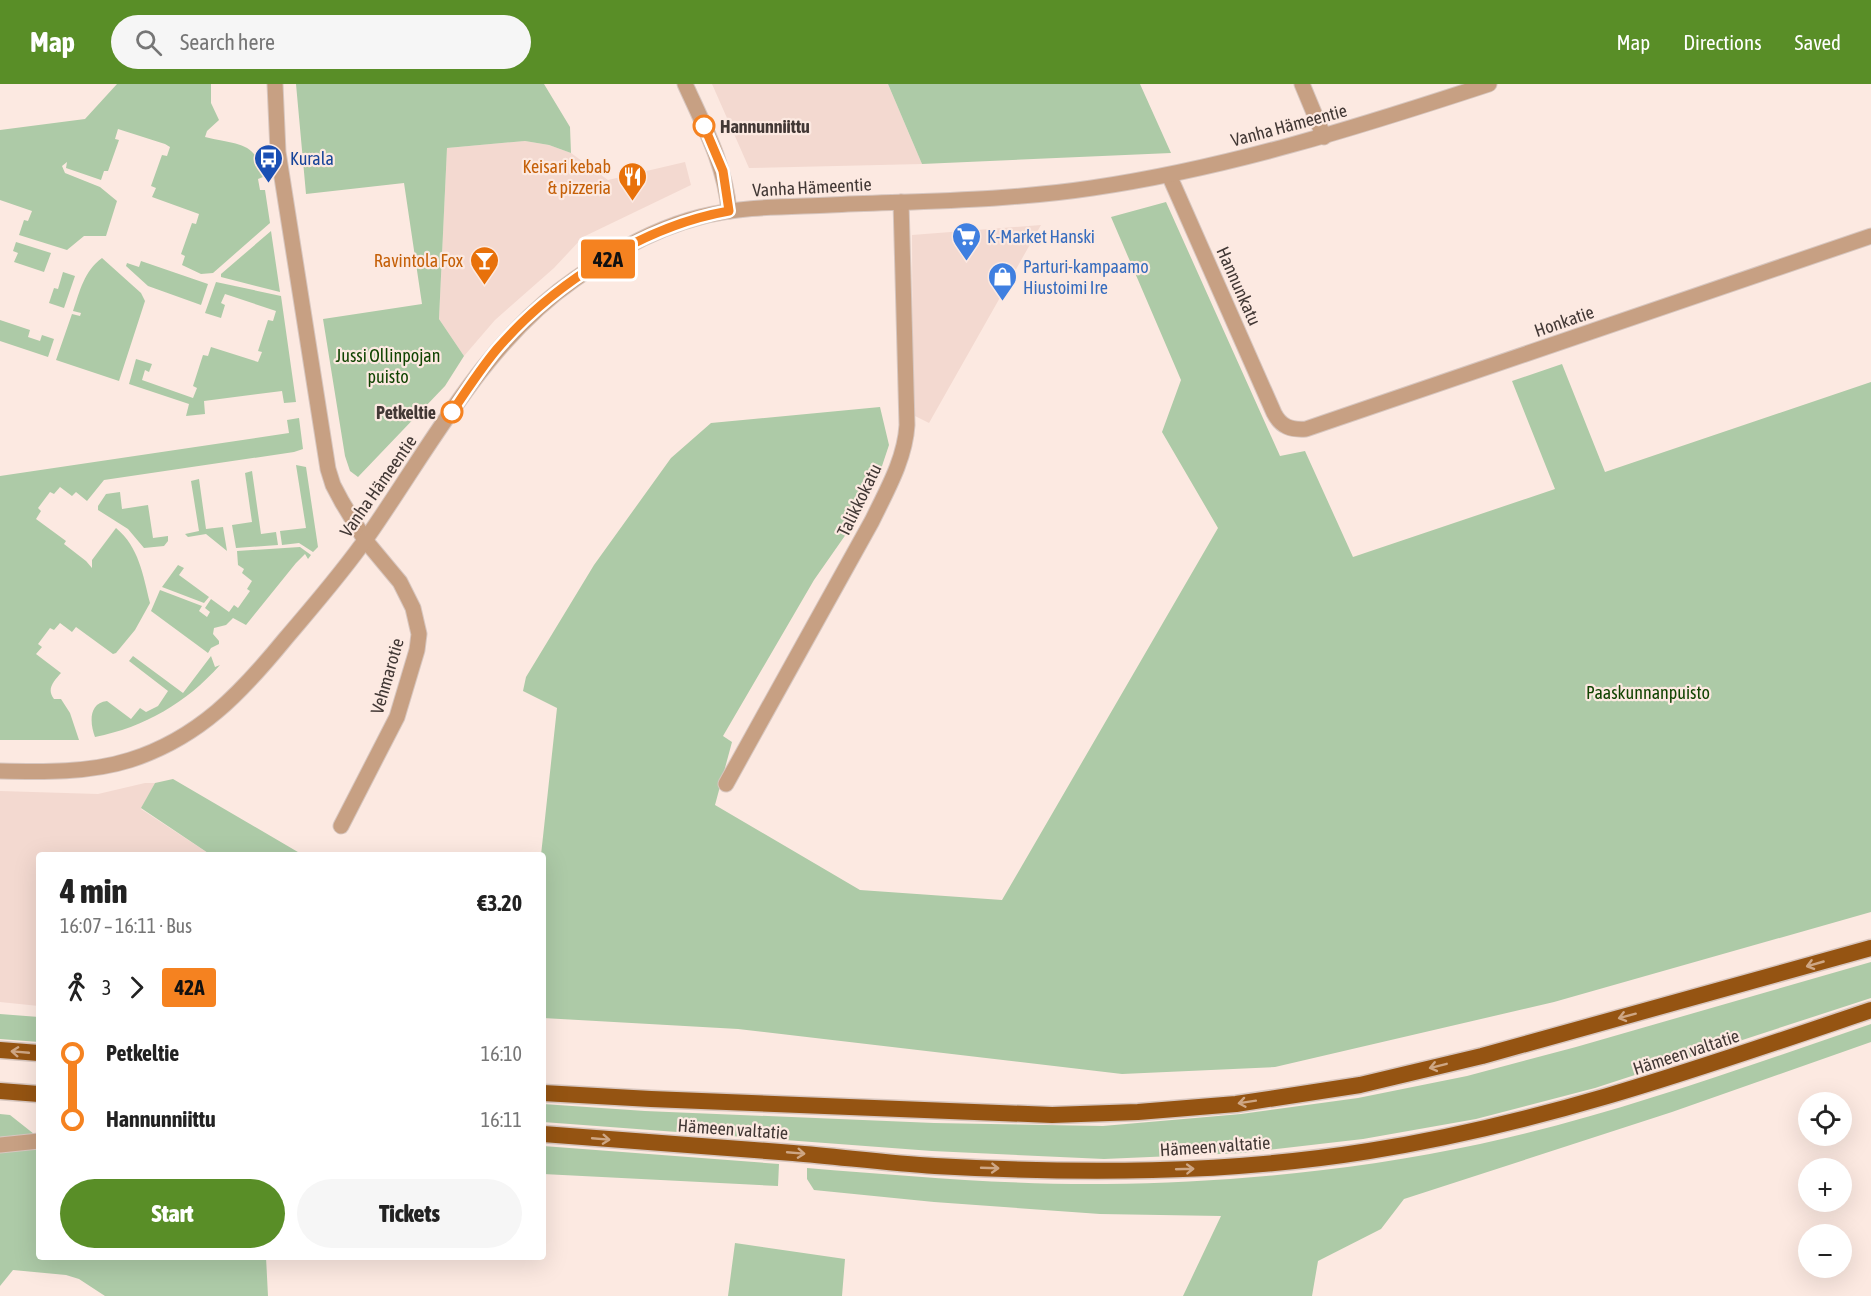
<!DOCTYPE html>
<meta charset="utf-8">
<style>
:root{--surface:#fff;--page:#f6f6f6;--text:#222;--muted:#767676;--accent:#598e27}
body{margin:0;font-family:"Asap Condensed",sans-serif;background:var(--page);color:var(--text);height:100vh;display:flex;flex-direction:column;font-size:22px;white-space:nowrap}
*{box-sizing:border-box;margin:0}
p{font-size:20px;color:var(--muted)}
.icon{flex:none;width:33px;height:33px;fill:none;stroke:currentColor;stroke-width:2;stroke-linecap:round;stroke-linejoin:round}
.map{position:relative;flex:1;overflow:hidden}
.panel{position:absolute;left:36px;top:768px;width:510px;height:408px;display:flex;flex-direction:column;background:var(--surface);border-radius:6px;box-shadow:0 6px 24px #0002}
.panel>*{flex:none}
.badge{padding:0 12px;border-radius:4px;font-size:21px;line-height:39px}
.controls{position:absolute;left:1798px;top:1008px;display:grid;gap:12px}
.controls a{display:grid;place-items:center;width:54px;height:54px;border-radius:50%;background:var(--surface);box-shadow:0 6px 24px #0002;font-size:30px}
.map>.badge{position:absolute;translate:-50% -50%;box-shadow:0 0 0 3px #fff}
.legs{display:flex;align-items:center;gap:9px;height:66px;padding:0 24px;font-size:20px}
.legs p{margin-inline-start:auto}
.overview{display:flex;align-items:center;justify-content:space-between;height:102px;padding:0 24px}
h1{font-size:33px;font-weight:800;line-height:45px}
.cta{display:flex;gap:12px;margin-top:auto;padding:12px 24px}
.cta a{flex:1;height:69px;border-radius:36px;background:var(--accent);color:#fff;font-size:24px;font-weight:800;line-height:69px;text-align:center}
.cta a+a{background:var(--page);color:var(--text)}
ul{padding:0 24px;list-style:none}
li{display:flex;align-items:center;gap:21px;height:66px;font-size:22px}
li i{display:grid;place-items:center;width:9px;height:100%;margin:0 8px;background:currentColor}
li i::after{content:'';width:15px;height:15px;margin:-8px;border:4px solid;border-radius:50%;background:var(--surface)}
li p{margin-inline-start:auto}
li:first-child i{background:linear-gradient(#0000 50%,currentColor 0)}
li:last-child i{background:linear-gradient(currentColor 50%,#0000 0)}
header{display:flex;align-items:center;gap:36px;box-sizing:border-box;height:84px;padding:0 30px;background:var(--accent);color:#fff}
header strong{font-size:28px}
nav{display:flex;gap:33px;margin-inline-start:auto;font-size:21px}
.search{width:420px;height:54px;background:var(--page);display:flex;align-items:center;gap:15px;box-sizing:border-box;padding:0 21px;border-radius:33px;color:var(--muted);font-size:22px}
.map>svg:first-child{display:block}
.built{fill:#f3d9d0}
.green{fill:#adcaa7}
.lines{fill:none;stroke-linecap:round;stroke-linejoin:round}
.minor-casing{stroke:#d7c6bf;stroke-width:17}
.tertiary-casing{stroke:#d7c6bf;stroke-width:17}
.trunk-casing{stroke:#d7c6bf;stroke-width:19}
.minor{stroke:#c7a083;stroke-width:15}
.tertiary{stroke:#c7a083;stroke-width:15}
.trunk{stroke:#955412;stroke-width:16}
.oneway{stroke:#cea684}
.line-1-casing{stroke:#fff;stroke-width:14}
.line-1{stroke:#f58220;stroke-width:9}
.stop-1-dot{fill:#fff;stroke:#f58220;stroke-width:3}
.labels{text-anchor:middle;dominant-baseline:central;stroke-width:4.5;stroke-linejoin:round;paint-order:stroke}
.street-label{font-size:18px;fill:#423835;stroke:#fce9e1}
.stop-label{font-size:18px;font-weight:bold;fill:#423835;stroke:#fce9e1;text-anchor:start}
.transit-label{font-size:18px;fill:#164399;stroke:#fce9e1;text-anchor:start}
.food-label{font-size:18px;fill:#c56008;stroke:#fce9e1;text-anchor:end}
.shop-label{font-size:18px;fill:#366cbe;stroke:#fce9e1;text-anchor:start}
.park-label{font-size:18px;fill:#114402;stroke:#fce9e1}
</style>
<header>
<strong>Map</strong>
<div class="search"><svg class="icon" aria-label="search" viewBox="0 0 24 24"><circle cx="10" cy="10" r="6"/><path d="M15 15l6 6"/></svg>Search here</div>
<nav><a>Map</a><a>Directions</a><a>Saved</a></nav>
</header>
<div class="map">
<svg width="1871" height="1212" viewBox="0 0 1871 1212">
<rect width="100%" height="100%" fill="#fce9e1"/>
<!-- built -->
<path class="built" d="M712 0H888L922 80 749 84Z
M525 57 549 61 571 69 608 96 685 78 691 101 583 153 554 184 495 236 464 272 439 235 447 64Z
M1041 141 929 339 913 331 912 151Z
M145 699H155L141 725 211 771H39V922L0 918V707L98 710Z"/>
<!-- green -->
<path class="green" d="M117 0H211V19L219 36 207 47 205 53C236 61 257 56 263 93L258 95 260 106H265L270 139 213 189 201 190 182 181 185 172 181 170 192 139 196 140 199 130 152 113 156 104 151 102 162 71 167 72 170 63 165 60 118 45 115 55 119 56 108 87H104L101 96 66 84 67 78 62 82 65 89 100 103 117 117 106 152H84L67 166 19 151 24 136 28 137 32 127 0 116V46L85 35Z
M296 0H544L570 43 571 69 549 61 525 57 447 64 439 235 464 272 445 302 358 393 350 387 345 372 323 235 422 220 404 99 306 110Z
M888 0H1140L1171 69 922 80Z
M1166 118 1280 372 1305 367 1353 473 1555 405 1512 297 1562 280 1605 388 1871 298V828L1554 918 1275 983 1122 990 738 945 543 934V771H541L557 624 523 607 526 593 594 481 671 374 711 339 880 323 889 361 880 388 858 433 814 496 723 652 732 658 715 721 860 806 1002 816 1218 444 1162 348 1181 296 1111 133Z
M271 147 280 208 221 193V190Z
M16 158 51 169 44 188 14 178 18 169 13 167Z
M102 174 141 209 145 217 119 297 56 276 72 230 80 232 81 229 73 227C80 207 84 187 102 174Z
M141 177 208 200 201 221 148 202 126 182 127 179 139 183Z
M63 188 75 192 64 224 49 219 54 204 58 205Z
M216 198 281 212 296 318 284 319 282 307 204 317 205 330 186 332 189 320 129 300 136 275 152 280 149 288 145 286 142 296 193 314 197 304 193 302 203 271 208 272 211 263 258 278 262 268 258 267 268 236 273 237 276 227 225 210 221 219 225 221 221 234 205 229Z
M0 236 30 246 28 253 40 257 42 251 54 255 48 273 0 257Z
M299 334 303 365 294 368 104 396 87 417 76 408 72 412 60 403 54 410 50 408 38 424 41 427 36 435 66 457 64 460 86 477 92 484V476L116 444C139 463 143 491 150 519L135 546 116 569 113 570 76 543 72 548 60 539 54 546 50 544 38 560 42 563 36 570 61 589C54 597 46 605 54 615H61L70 629 79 656H0V392L289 349 287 336Z
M296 381 306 383 318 463 313 468 299 459 282 461 280 447 306 444Z
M252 387 261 450 276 448 278 461 236 464 232 441 252 438 245 389Z
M199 395 206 445 223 443 227 467 206 450 188 453 185 450 199 447 191 397Z
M120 408 122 425 148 421 153 454 168 452V457L164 462 144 464 128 445 98 426V422L106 410Z
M300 463 311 471 308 475 305 470 296 479 246 541 233 534 226 541 214 544 213 550 219 557V560L211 564 208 569 151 527 160 506 202 522 199 527 207 533 210 528 205 524 211 515 229 528 234 521 238 524 250 507 247 505 252 497 242 489 244 485 238 481 237 467Z
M178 481 184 484 179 491 209 513 204 519 162 503Z
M133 572 183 609 211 572 215 583 220 581C186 619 145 643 95 653 90 640 88 619 107 617L131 635 140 624 146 628 158 622 168 607 129 577Z
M173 695 303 771H211L141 724 155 699Z
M1871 878V914L1595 1004 1476 1035 1363 1055 1242 1069 1104 1075 932 1067 543 1038V1020L645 1027 934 1039 1103 1042 1241 1030 1358 1014 1467 992 1576 963Z
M0 930 39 933V958L0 955Z
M1871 940V958L1672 1028 1404 1115 1381 1145 1318 1177 1312 1212H1183L1221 1132 1100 1130 934 1118 814 1106 807 1095V1084C906 1092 1006 1101 1106 1100 1230 1099 1359 1086 1480 1060 1613 1031 1742 984 1871 940Z
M0 1030 10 1031 34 1050 0 1053Z
M543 1062 779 1080 778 1102 543 1090Z
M39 1063V1173H266L268 1212H105L79 1195 66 1191 13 1186 0 1202V1068Z
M735 1159 845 1175 842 1212H728Z"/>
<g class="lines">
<defs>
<path id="minor" d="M275 0 278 68 328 385 333 401 342 418 365 456 400 498 413 524 419 550 417 566 397 633 341 742
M685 0C704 42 725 81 729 127
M1302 0 1324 53
M1169 91 1274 329C1281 343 1291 346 1306 345L1871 152
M726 700 872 437C887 406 905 375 907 341L901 118
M0 1061 39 1057"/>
<path id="tertiary" d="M0 687C43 688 89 689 130 676 199 654 241 609 286 554 314 521 343 488 368 452 430 363 484 258 575 195 612 169 656 144 700 133 742 122 787 123 830 121 917 117 1006 117 1092 104 1228 84 1358 43 1489 0"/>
<path id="trunk" d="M0 966 39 969
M0 1007 39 1010
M543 1009 651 1015 1052 1031 1138 1028 1236 1020 1360 1001 1482 972 1871 864
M543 1050C626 1057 710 1062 793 1069 841 1073 888 1079 935 1082 1079 1090 1226 1090 1369 1067 1542 1040 1706 982 1871 926"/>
</defs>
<!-- minor casing -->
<use href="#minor" class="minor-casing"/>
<!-- tertiary casing -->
<use href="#tertiary" class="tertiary-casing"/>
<!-- trunk casing -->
<use href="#trunk" class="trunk-casing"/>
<!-- minor -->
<use href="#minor" class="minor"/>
<!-- tertiary -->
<use href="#tertiary" class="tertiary"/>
<!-- trunk -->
<use href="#trunk" class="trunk"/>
</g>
<!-- one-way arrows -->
<defs><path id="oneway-shaft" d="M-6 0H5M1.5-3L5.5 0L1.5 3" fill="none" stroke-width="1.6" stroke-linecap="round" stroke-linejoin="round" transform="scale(1.5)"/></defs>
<g class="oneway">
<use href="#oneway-shaft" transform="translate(1815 880) rotate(164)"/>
<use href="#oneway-shaft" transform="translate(1627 932) rotate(165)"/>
<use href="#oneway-shaft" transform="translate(20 968) rotate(-175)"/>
<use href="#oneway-shaft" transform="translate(1438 982) rotate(166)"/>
<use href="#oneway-shaft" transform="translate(1247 1018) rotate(171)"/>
<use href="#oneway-shaft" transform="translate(601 1055) rotate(5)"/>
<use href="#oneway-shaft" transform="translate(796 1069) rotate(5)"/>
<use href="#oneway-shaft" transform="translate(990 1084) rotate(2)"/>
<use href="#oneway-shaft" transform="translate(1185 1085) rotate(-2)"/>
</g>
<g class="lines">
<defs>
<path id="line-1" d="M452 328C466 307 481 284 497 265 554 199 643 142 729 127L723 87 704 42"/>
</defs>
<!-- line-1 casing -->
<use href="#line-1" class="line-1-casing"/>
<!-- line-1 -->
<use href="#line-1" class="line-1"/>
</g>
<!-- icons -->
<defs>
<symbol id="bus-pin" viewBox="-11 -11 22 30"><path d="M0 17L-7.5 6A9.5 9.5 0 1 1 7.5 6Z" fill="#1a4fb4" stroke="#fce9e1"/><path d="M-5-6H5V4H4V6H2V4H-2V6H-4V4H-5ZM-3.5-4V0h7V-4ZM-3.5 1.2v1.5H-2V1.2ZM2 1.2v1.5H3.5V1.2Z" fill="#fff"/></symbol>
<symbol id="restaurant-pin" viewBox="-11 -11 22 30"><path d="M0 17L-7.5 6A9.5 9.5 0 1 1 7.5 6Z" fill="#e8710a" stroke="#fce9e1"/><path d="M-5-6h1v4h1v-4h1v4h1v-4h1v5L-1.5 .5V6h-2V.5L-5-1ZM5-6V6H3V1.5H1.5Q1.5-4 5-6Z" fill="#fff"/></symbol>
<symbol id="supermarket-pin" viewBox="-11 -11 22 30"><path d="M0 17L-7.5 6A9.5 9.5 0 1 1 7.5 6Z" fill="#3f7fe0" stroke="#fce9e1"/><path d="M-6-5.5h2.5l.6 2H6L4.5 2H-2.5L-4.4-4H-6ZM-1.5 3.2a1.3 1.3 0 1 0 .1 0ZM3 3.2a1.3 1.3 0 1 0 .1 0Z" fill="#fff"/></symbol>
<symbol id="bar-pin" viewBox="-11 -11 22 30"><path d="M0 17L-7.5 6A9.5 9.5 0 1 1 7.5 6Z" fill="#e8710a" stroke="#fce9e1"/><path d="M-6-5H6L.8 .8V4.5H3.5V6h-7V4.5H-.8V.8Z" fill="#fff"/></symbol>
<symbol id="shop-pin" viewBox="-11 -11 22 30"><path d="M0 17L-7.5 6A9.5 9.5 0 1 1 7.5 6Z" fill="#3f7fe0" stroke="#fce9e1"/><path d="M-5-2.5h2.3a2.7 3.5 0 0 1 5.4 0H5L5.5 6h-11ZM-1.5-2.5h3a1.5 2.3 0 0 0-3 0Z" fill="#fff"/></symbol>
</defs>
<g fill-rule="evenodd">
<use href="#bus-pin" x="252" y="58" width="33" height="45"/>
<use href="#restaurant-pin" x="616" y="76" width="33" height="45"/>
<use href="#supermarket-pin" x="950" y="136" width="33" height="45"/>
<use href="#bar-pin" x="468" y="160" width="33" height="45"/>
<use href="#shop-pin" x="986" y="176" width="33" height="45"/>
</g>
<!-- markers -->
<g class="stop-1-dot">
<circle cx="704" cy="42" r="10"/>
<circle cx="452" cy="328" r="10"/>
</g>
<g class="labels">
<!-- street labels -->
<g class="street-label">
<text transform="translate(1289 41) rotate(-15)">Vanha Hämeentie</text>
<text transform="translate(812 103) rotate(-3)">Vanha Hämeentie</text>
<text transform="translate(1239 202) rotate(66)">Hannunkatu</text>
<text transform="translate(1564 237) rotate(-19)">Honkatie</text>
<text transform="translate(378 402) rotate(-55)">Vanha Hämeentie</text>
<text transform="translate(859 416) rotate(-64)">Talikkokatu</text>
<text transform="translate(387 592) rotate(-74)">Vehmarotie</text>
<text transform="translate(1686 968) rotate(-18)">Hämeen valtatie</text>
<text transform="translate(733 1045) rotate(4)">Hämeen valtatie</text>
<text transform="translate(1215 1062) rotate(-4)">Hämeen valtatie</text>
</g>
<!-- stop labels -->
<g class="stop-label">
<text x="720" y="42">Hannunniittu</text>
<text x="436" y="328" text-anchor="end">Petkeltie</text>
</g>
<!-- transit labels -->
<g class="transit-label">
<text x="290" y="74">Kurala</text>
</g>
<!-- food labels -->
<g class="food-label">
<text x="611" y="82">Keisari kebab<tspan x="611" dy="21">&amp; pizzeria</tspan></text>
<text x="463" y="176">Ravintola Fox</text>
</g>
<!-- shop labels -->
<g class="shop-label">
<text x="987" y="152">K-Market Hanski</text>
<text x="1023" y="182">Parturi-kampaamo<tspan x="1023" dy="21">Hiustoimi Ire</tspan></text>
</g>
<!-- park labels -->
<g class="park-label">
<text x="388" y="271">Jussi Ollinpojan<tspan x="388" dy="21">puisto</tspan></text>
<text x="1648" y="608">Paaskunnanpuisto</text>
</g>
</g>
</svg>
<div class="controls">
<a><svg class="icon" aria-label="locate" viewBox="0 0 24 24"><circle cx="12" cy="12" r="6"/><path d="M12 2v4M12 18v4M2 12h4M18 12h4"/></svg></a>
<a>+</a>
<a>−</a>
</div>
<b class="badge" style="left:608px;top:175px;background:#f58220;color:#111">42A</b>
<section class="panel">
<div class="overview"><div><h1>4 min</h1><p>16:07 – 16:11 · Bus</p></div><b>€3.20</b></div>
<div class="legs"><svg class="icon" aria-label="walk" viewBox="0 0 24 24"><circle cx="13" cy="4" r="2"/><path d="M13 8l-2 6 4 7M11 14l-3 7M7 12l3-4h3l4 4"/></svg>3<svg class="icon" aria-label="forward" viewBox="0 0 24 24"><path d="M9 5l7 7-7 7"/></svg><b class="badge" style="background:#f58220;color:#111">42A</b></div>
<ul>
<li><i style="color:#f58220"></i><b>Petkeltie</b><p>16:10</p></li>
<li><i style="color:#f58220"></i><b>Hannunniittu</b><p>16:11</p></li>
</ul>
<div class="cta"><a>Start</a><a>Tickets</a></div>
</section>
</div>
